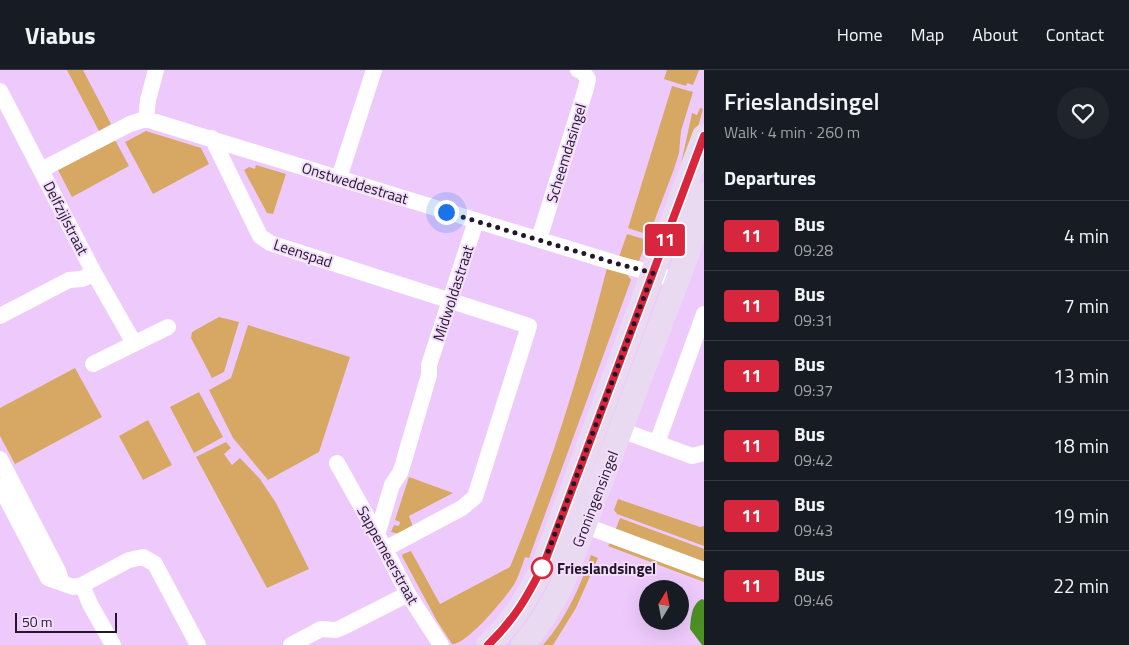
<!DOCTYPE html>
<meta charset="utf-8">
<style>
:root{--surface:#171b24;--page:#20242c;--text:#f1f3f6;--muted:#9ea1a6;--line:#363941}
body{margin:0;font-family:"Titillium Web",sans-serif;background:var(--page);color:var(--text);height:100vh;display:flex;flex-direction:column;font-size:19px;white-space:nowrap}
*{box-sizing:border-box;margin:0}
p{font-size:16px;color:var(--muted)}
.icon{flex:none;width:28px;height:28px;fill:none;stroke:currentColor;stroke-width:2;stroke-linecap:round;stroke-linejoin:round}
.map{position:relative;flex:1;overflow:hidden}
.details{display:flex;flex-direction:column;background:var(--surface);width:425px}
.details>*{flex:none}
.badge{padding:0 10px;border-radius:4px;font-size:18px;line-height:32px}
.needle{width:32px;rotate:10deg}
.fabs{position:absolute;left:639px;top:510px;display:grid;gap:10px}
.fabs a{display:grid;place-items:center;width:50px;height:50px;border-radius:50%;background:var(--surface);box-shadow:0 5px 20px #0002;font-size:25px}
.scale{position:absolute;left:15px;bottom:12px;width:102px;box-sizing:border-box;padding-left:5px;border:2px solid #241729;border-top:0;font-size:14px;line-height:18px;white-space:nowrap;color:#241729;-webkit-text-stroke:4px #f3ddfc;paint-order:stroke}
.you{position:absolute;width:25px;height:25px;margin:-12px;border:4px solid #fff;border-radius:50%;background:#1a73e8;box-shadow:0 0 0 8px #1a73e833}
.map>.badge{position:absolute;translate:-50% -50%;box-shadow:0 0 0 2px #fff}
h2{padding:0 20px;font-size:19px;line-height:45px}
.round{display:grid;place-items:center;flex:none;width:52px;height:52px;border-radius:26px;background:var(--page)}
.overview{display:flex;align-items:center;justify-content:space-between;height:85px;padding:0 20px}
h1{font-size:24px;font-weight:600;line-height:38px}
ul{padding:0;list-style:none}
li{display:flex;align-items:center;gap:15px;height:70px;padding:0 20px;border-top:1px solid var(--line)}
li div{flex:1}
li b{display:block;font-size:19px}
li em{font-style:normal}
li .badge{min-width:55px;font-weight:700;text-align:center}
header{display:flex;align-items:center;gap:30px;box-sizing:border-box;height:70px;padding:0 25px;background:var(--surface);border-bottom:1px solid var(--line)}
header strong{font-size:24px}
nav{display:flex;gap:28px;margin-inline-start:auto;font-size:18px}
main{display:flex;flex:1;min-height:0}
.map>svg:first-child{display:block}
.green{fill:#d6a863}
.water{fill:#4c9123}
.lines{fill:none;stroke-linecap:round;stroke-linejoin:round}
.street{stroke:#fff;stroke-width:16}
.secondary{stroke:#eadaf1;stroke-width:24}
.line-casing{stroke:#fff;stroke-width:11}
.line{stroke:#d7263d;stroke-width:8}
.walk{stroke:#241729;stroke-width:5;stroke-dasharray:0 9}
.stop-dot{fill:#fff;stroke:#d7263d;stroke-width:2.5}
.labels{text-anchor:middle;dominant-baseline:central;stroke-width:4;stroke-linejoin:round;paint-order:stroke}
.street-label{font-size:15px;fill:#241729;stroke:#f3ddfc}
.stop-label{font-size:15px;font-weight:bold;fill:#241729;stroke:#f3ddfc;text-anchor:start}
</style>
<header>
<strong>Viabus</strong>
<nav><a>Home</a><a>Map</a><a>About</a><a>Contact</a></nav>
</header>
<main>
<div class="map">
<svg width="704" height="575" viewBox="0 0 704 575">
<rect width="100%" height="100%" fill="#eecafc"/>
<!-- green -->
<path class="green" d="M67 0H83L111 54 99 61Z
M667 0H699L693 15 687 13 686 16 664 9Z
M672 16 693 22 681 61 679 83 674 99 649 165 628 158Z
M700 38 703 39 695 68 680 99 692 43 697 45Z
M146 61 201 78 209 94 153 124 125 72Z
M114 68 129 96 72 127 58 100Z
M256 95 286 104 273 144 267 143 244 100 249 97 255 99Z
M627 164 647 170 639 191 619 187Z
M607 198 626 203 631 210 529 488 525 487C522 496 519 505 515 513 507 526 467 575 452 574L437 551 402 486 403 484 411 481 440 534 510 497C550 400 581 299 607 198Z
M219 247 239 252 224 302 212 308 191 268 192 262Z
M248 255 350 287 319 382 268 410 233 368 209 320 231 308Z
M75 298 102 347 15 394 0 366V338Z
M199 322 223 367 194 383 170 337Z
M148 350 172 395 143 410 119 366Z
M226 372 231 378 224 384 232 395 240 388 260 409 276 433 309 499 267 518 196 387Z
M409 407 453 423 409 446 413 457 399 464 391 462 394 455 399 456 400 452 395 450Z
M618 429 700 457 704 456V476L617 444 614 440Z
M620 448 704 479V495L615 461Z
M610 473 704 508V512L608 476Z
M591 485 598 488 576 538 553 575H543C566 549 580 517 591 485Z"/>
<!-- water -->
<path class="water" d="M702 529 704 530V575H702L690 559C691 549 691 534 702 529Z"/>
<g class="lines">
<!-- street -->
<path class="street" d="M0 21 94 203 134 273
M146 49 148 30 156 0
M212 68 260 166 270 173 529 256 475 427 462 438 385 479
M41 100 130 54 146 49 615 193 676 210
M339 108 374 0
M539 169 586 18 588 9 582 1 578 0
M0 246 69 210 82 209 94 203
M93 294 168 257
M621 360 692 386 704 383
M657 373 704 244
M0 389 58 501 62 513
M337 393 385 479 408 524 441 575
M0 416 48 508 73 517 82 515 129 490 143 487 155 494 198 575
M586 456 704 500
M377 465 392 415 400 403 403 394 429 305V295L476 151
M82 515 90 534 113 575
M291 575 321 559 336 560 343 557 408 524"/>
<!-- secondary -->
<path class="secondary" d="M488 575C515 550 528 526 544 494L704 66
M523 575C539 557 550 538 561 517L688 182 704 125"/>
</g>
<g class="lines">
<defs>
<path id="line" d="M488 575C515 549 527 527 544 494L704 66"/>
</defs>
<!-- line casing -->
<use href="#line" class="line-casing"/>
<!-- line -->
<use href="#line" class="line"/>
<!-- walk -->
<path class="walk" d="M446 142 615 193 653 203 542 498"/>
</g>
<!-- markers -->
<circle class="stop-dot" cx="542" cy="498" r="10"/>
<g class="labels">
<!-- street labels -->
<g class="street-label">
<text transform="translate(566 83) rotate(-73)">Scheemdasingel</text>
<text transform="translate(355 113) rotate(17)">Onstweddestraat</text>
<text transform="translate(66 148) rotate(63)">Delfzijlstraat</text>
<text transform="translate(303 183) rotate(18)">Leenspad</text>
<text transform="translate(453 223) rotate(-72)">Midwoldastraat</text>
<text transform="translate(595 429) rotate(-69)">Groningensingel</text>
<text transform="translate(388 485) rotate(61)">Sappemeerstraat</text>
</g>
<!-- stop labels -->
<g class="stop-label">
<text x="557" y="498">Frieslandsingel</text>
</g>
</g>
</svg>
<div class="fabs">
<a><svg class="needle" viewBox="-14 -14 28 28"><path d="M0-13l5 13h-10z" fill="#e53935"/><path d="M0 13l5-13h-10z" fill="#9ea1a6"/></svg></a>
</div>
<div class="scale">50 m</div>
<div class="you" style="left:446px;top:142px"></div>
<b class="badge" style="left:665px;top:170px;background:#d7263d;color:#fff">11</b>
</div>
<section class="details">
<div class="overview"><div><h1>Frieslandsingel</h1><p>Walk · 4 min · 260 m</p></div><a class="round"><svg class="icon" aria-label="heart" viewBox="0 0 24 24"><path d="M12 20l-8-8c-3-5 5-10 8-4 3-6 11-1 8 4z"/></svg></a></div>
<h2>Departures</h2>
<ul>
<li><span class="badge" style="background:#d7263d;color:#fff">11</span><div><b>Bus</b><p>09:28</p></div><em>4 min</em></li>
<li><span class="badge" style="background:#d7263d;color:#fff">11</span><div><b>Bus</b><p>09:31</p></div><em>7 min</em></li>
<li><span class="badge" style="background:#d7263d;color:#fff">11</span><div><b>Bus</b><p>09:37</p></div><em>13 min</em></li>
<li><span class="badge" style="background:#d7263d;color:#fff">11</span><div><b>Bus</b><p>09:42</p></div><em>18 min</em></li>
<li><span class="badge" style="background:#d7263d;color:#fff">11</span><div><b>Bus</b><p>09:43</p></div><em>19 min</em></li>
<li><span class="badge" style="background:#d7263d;color:#fff">11</span><div><b>Bus</b><p>09:46</p></div><em>22 min</em></li>
</ul>
</section>
</main>
